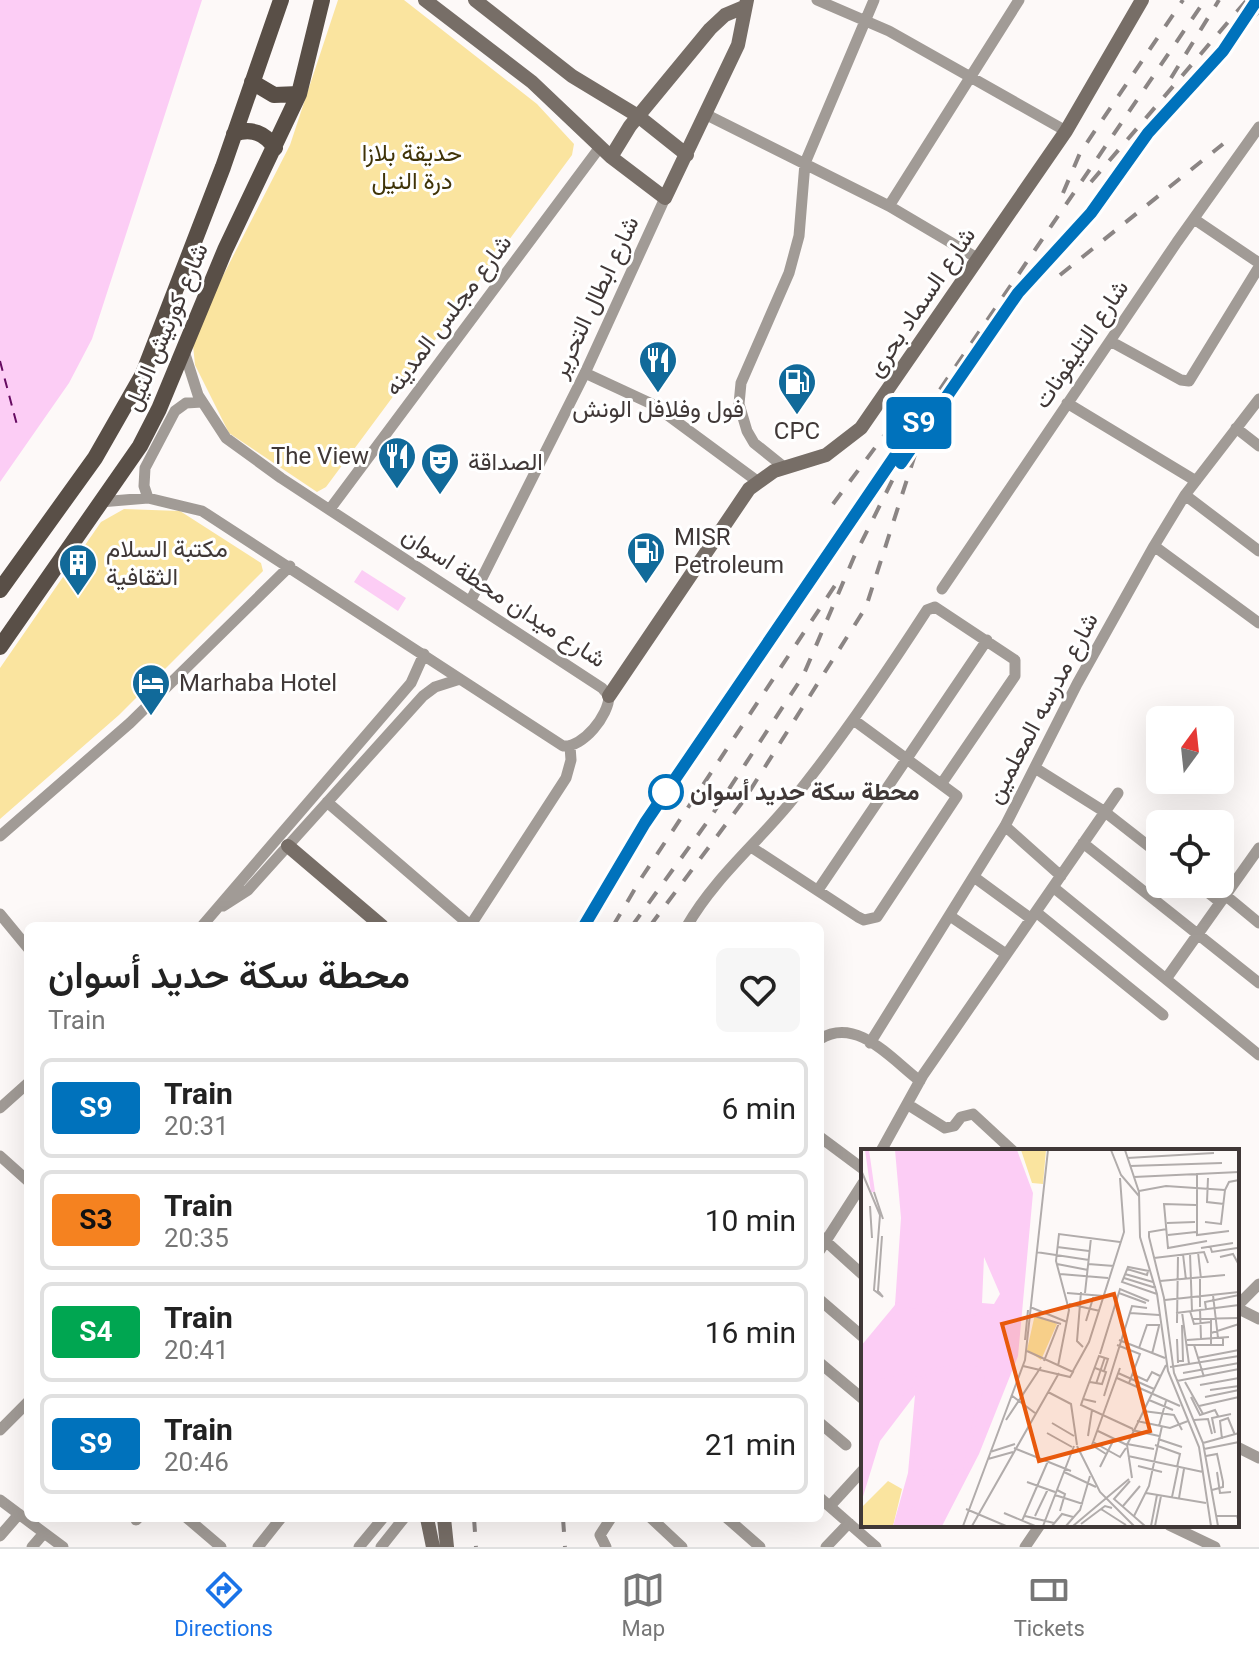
<!DOCTYPE html>
<meta charset="utf-8">
<style>
:root{--surface:#fff;--page:#f6f6f6;--text:#222;--muted:#767676;--line:#e0e0e0;--accent:#1a73e8}
body{margin:0;font-family:Roboto,Vazirmatn,sans-serif;background:var(--page);color:var(--text);height:100vh;display:flex;flex-direction:column;font-size:30px;white-space:nowrap}
*{box-sizing:border-box;margin:0}
p{font-size:26px;color:var(--muted)}
.icon{flex:none;width:44px;height:44px;fill:none;stroke:currentColor;stroke-width:2;stroke-linecap:round;stroke-linejoin:round}
.map{position:relative;flex:1;overflow:hidden}
.side{position:absolute;left:24px;top:922px;width:800px;height:600px;display:flex;flex-direction:column;background:var(--surface);border-radius:12px;box-shadow:0 8px 32px #0002}
.side>*{flex:none}
.badge{padding:0 16px;border-radius:6px;font-size:28px;line-height:52px}
.needle{width:52px;rotate:15deg}
.buttons{position:absolute;left:1146px;top:706px;display:grid;gap:16px}
.buttons a{display:grid;place-items:center;width:88px;height:88px;border-radius:12px;background:var(--surface);box-shadow:0 8px 32px #0002;font-size:40px}
.map>.badge{position:absolute;translate:-50% -50%;box-shadow:0 0 0 4px #fff}
.round{display:grid;place-items:center;flex:none;width:84px;height:84px;border-radius:12px;background:var(--page)}
.summary{display:flex;align-items:center;justify-content:space-between;height:136px;padding:0 24px}
h1{font-size:38px;font-weight:600;line-height:60px}
ul{padding:0;list-style:none}
li{display:flex;align-items:center;gap:24px;height:100px;margin:0 16px 12px;padding:0 8px;border:4px solid var(--line);border-radius:12px}
li div{flex:1}
li b{display:block;font-size:30px}
li em{font-style:normal}
li .badge{min-width:88px;font-weight:700;text-align:center}
.tabs{display:flex;justify-content:space-around;align-items:center;height:112px;border-top:2px solid var(--line);background:var(--surface);font-size:22px;color:var(--muted)}
.tabs a{display:grid;justify-items:center;gap:4px}
.tabs .on{color:var(--accent)}
.map>svg:first-child{display:block}
.green{fill:#fae49f}
.water{fill:#fccdf5}
.lines{fill:none;stroke-linecap:round;stroke-linejoin:round}
.ferry{stroke:#660b61;stroke-width:2;stroke-dasharray:10 8;stroke-linecap:butt}
.street{stroke:#a19b96;stroke-width:11}
.secondary{stroke:#776e67;stroke-width:14}
.primary{stroke:#594f47;stroke-width:16}
.rail{stroke:#8b8584;stroke-width:4;stroke-dasharray:14 14;stroke-linecap:butt}
.line-casing{stroke:#fff;stroke-width:18}
.line{stroke:#0072bc;stroke-width:12}
.stop-dot{fill:#fff;stroke:#0072bc;stroke-width:4}
.labels{text-anchor:middle;dominant-baseline:central;stroke-width:6;stroke-linejoin:round;paint-order:stroke}
.park-label{font-size:24px;fill:#403408;stroke:#fff}
.street-label{font-size:24px;fill:#403837;stroke:#fff}
.poi-label{font-size:24px;fill:#403837;stroke:#fff;text-anchor:start}
.stop-label{font-size:24px;font-weight:bold;fill:#403837;stroke:#fff;text-anchor:start}
.inset-river{fill:none;stroke:#fccdf5;stroke-width:4}
.inset-road{fill:none;stroke:#b1acab;stroke-width:2}
.view{fill:#e8590c;fill-opacity:0.15;stroke:#e8590c;stroke-width:4}
.inset-edge{fill:none;stroke:#403837;stroke-width:4}
</style>
<div class="map">
<svg width="1259" height="1547" viewBox="0 0 1259 1547">
<rect width="100%" height="100%" fill="#fdf9f8"/>
<!-- green -->
<path class="green" d="M338 0H404L537 104 574 144 572 155 326 487 317 492 229 433 195 365 193 345 207 307 290 145Z
M124 509 180 511 261 563 263 571 119 715 0 819V668L101 522Z"/>
<!-- water -->
<path class="water" d="M0 0H202L92 339 69 383 0 482Z
M362 570 406 598 398 611 354 582Z"/>
<g class="lines">
<!-- ferry -->
<path class="ferry" d="M0 361 17 425"/>
<!-- street -->
<path class="street" d="M817 0 889 31 1066 131
M707 115 889 206 977 258
M889 206 1019 0
M1194 219 1259 263
M1110 341 1181 380 1189 381 1259 267
M585 373 654 405 757 481
M1067 403 1196 481
M1236 428 1259 446
M784 467 754 443 747 431 739 404 741 383 789 273 799 236 805 163 874 0
M1185 495 1259 551
M148 498 144 486 145 468 175 411 186 403 202 402
M100 502 148 498 202 511 563 746C583 748 609 715 609 696L602 688 281 478 226 438 198 395 184 351
M330 509 600 147
M1154 546 1259 623
M942 589 1177 242 1259 127
M471 600 585 373 665 198
M1035 768 1105 812 1160 855
M327 802 471 926
M1005 826 1061 876
M0 836 130 723 290 566
M1083 843 1259 983
M751 847 858 917 864 920 877 917 957 796 855 721
M974 877 1030 918
M1197 884 1220 902
M1053 887 1259 1055
M818 890 987 640
M1225 895 1259 923
M223 906 248 890 423 696 435 687 460 679
M1036 912 1163 1015
M0 914 28 948
M950 916 1006 954
M202 926 411 683 424 654
M470 926 566 778 571 760 570 746
M687 926C714 879 754 846 789 804 839 743 883 678 927 610L935 607 1015 660V676L942 783
M1166 979 1259 848
M820 1039C857 1016 891 1059 920 1081
M870 1043 1005 826 1077 684 1154 546 1185 495 1259 399
M907 1104 945 1128 954 1126 961 1117 973 1114 1013 1151
M0 1108 28 1083
M820 1137 863 1169
M881 1151 923 1075 1118 793
M0 1156 28 1181
M820 1236 863 1275
M820 1250 863 1183
M820 1300 863 1337
M1237 1306 1259 1284
M1237 1308 1259 1319
M820 1363 863 1399
M820 1423 846 1445
M0 1430 28 1402
M1237 1447 1259 1458
M820 1498 876 1547
M0 1500 63 1547
M830 1506 863 1470
M187 1518 221 1547
M651 1518 682 1547
M727 1518 760 1547
M136 1520 138 1518
M1169 1525 1215 1547
M0 1536 19 1514
M32 1547 44 1533
M258 1547 281 1518
M359 1547 383 1518
M381 1547 404 1518
M606 1547 600 1535 611 1518
M826 1547 849 1523
M1025 1547 1040 1525"/>
<!-- secondary -->
<path class="secondary" d="M425 0 532 82 611 157 665 198 738 45 747 0
M475 0 572 76 638 116 687 155
M611 157 630 126 710 29 725 15 744 7
M609 696 749 489 774 471 826 455 861 428 1066 131 1142 0
M288 846 382 926
M427 1518 433 1547
M444 1518 447 1547"/>
<!-- primary -->
<path class="primary" d="M252 82 274 95 299 94
M234 134C251 127 265 133 275 148
M0 590 95 458 143 374 223 167 281 0
M0 647 140 446 159 409 225 250 299 94 322 0"/>
<!-- rail -->
<path class="rail" d="M1171 78 1219 0
M1176 103 1259 11
M1091 182 1247 0
M1063 193 1080 153 1183 0
M1091 213 1157 124
M1060 275 1223 144
M1018 293 1099 204
M833 504 886 433 924 399
M584 926 645 823 1205 0
M613 926 642 877 836 584
M632 926 708 821 803 676 854 557 901 463
M650 926 744 800 866 607 920 439
M474 1518 476 1547
M563 1518 565 1547"/>
</g>
<g class="lines">
<defs>
<path id="line" d="M584 926 645 823 925 412 901 463 1018 293 1091 213 1148 133 1223 51 1257 0"/>
</defs>
<!-- line casing -->
<use href="#line" class="line-casing"/>
<!-- line -->
<use href="#line" class="line"/>
</g>
<!-- icons -->
<defs>
<symbol id="restaurant-pin" viewBox="-11 -11 22 30"><path d="M0 17L-7.5 6A9.5 9.5 0 1 1 7.5 6Z" fill="#116a9a" stroke="#fff"/><path d="M-5-6h1v4h1v-4h1v4h1v-4h1v5L-1.5 .5V6h-2V.5L-5-1ZM5-6V6H3V1.5H1.5Q1.5-4 5-6Z" fill="#fff"/></symbol>
<symbol id="fuel-pin" viewBox="-11 -11 22 30"><path d="M0 17L-7.5 6A9.5 9.5 0 1 1 7.5 6Z" fill="#116a9a" stroke="#fff"/><path d="M-5.5-6h7V0h2V4h1.3V-2.5L3-4.5l.8-.8L6-3V5H2.5V1h-1V6h-7ZM-4.2-4.7v3.2H.2V-4.7Z" fill="#fff"/></symbol>
<symbol id="theatre-pin" viewBox="-11 -11 22 30"><path d="M0 17L-7.5 6A9.5 9.5 0 1 1 7.5 6Z" fill="#116a9a" stroke="#fff"/><path d="M-5-5.5Q0-4 5-5.5V0Q5 5 0 6Q-5 5-5 0ZM-3.3-2.5H-1v1.5H-3.3ZM1-2.5H3.3v1.5H1ZM-2.8 1Q0 5.5 2.8 1Z" fill="#fff"/></symbol>
<symbol id="building-pin" viewBox="-11 -11 22 30"><path d="M0 17L-7.5 6A9.5 9.5 0 1 1 7.5 6Z" fill="#116a9a" stroke="#fff"/><path d="M-4-6H4V6H1V3H-1V6H-4ZM-2.5-4.3h1.7v1.8h-1.7ZM.8-4.3h1.7v1.8H.8ZM-2.5-1h1.7V.8h-1.7ZM.8-1h1.7V.8H.8Z" fill="#fff"/></symbol>
<symbol id="hotel-pin" viewBox="-11 -11 22 30"><path d="M0 17L-7.5 6A9.5 9.5 0 1 1 7.5 6Z" fill="#116a9a" stroke="#fff"/><path d="M-6-4.5h1.5V1H6V5H4.5V3h-9V5H-6ZM-4 0a1.8 1.8 0 1 1 3.6 0ZM.5 0V-2.5h3Q6-2.5 6 0Z" fill="#fff"/></symbol>
</defs>
<g fill-rule="evenodd">
<use href="#restaurant-pin" x="636" y="338" width="44" height="60"/>
<use href="#fuel-pin" x="775" y="360" width="44" height="60"/>
<use href="#restaurant-pin" x="375" y="434" width="44" height="60"/>
<use href="#theatre-pin" x="418" y="440" width="44" height="60"/>
<use href="#fuel-pin" x="624" y="529" width="44" height="60"/>
<use href="#building-pin" x="56" y="541" width="44" height="60"/>
<use href="#hotel-pin" x="129" y="661" width="44" height="60"/>
</g>
<!-- markers -->
<circle class="stop-dot" cx="666" cy="792" r="16"/>
<g class="labels">
<!-- park labels -->
<g class="park-label">
<text x="412" y="153">حديقة بلازا<tspan x="412" dy="28">درة النيل</tspan></text>
</g>
<!-- street labels -->
<g class="street-label">
<text transform="translate(595 297) rotate(-65)">شارع ابطال التحرير</text>
<text transform="translate(921 302) rotate(-56)">شارع السماد بحرى</text>
<text transform="translate(448 315) rotate(-53)">شارع مجلس المدينه</text>
<text transform="translate(166 327) rotate(-67)">شارع كورنيش النيل</text>
<text transform="translate(1081 344) rotate(-56)">شارع التليفونات</text>
<text transform="translate(504 597) rotate(33)">شارع ميدان محطة اسوان</text>
<text transform="translate(1042 708) rotate(-62)">شارع مدرسه المعلمين</text>
</g>
<!-- poi labels -->
<g class="poi-label">
<text x="658" y="409" text-anchor="middle">فول وفلافل الونش</text>
<text x="797" y="431" text-anchor="middle">CPC</text>
<text x="369" y="456" text-anchor="end">The View</text>
<text x="468" y="462">الصداقة</text>
<text x="674" y="537">MISR<tspan x="674" dy="28">Petroleum</tspan></text>
<text x="106" y="549">مكتبة السلام<tspan x="106" dy="28">الثقافية</tspan></text>
<text x="179" y="683">Marhaba Hotel</text>
</g>
<!-- stop labels -->
<g class="stop-label">
<text x="690" y="792">محطة سكة حديد أسوان</text>
</g>
</g>
<!-- overview -->
<g transform="translate(861 1149)">
<rect width="378" height="378" fill="#fdf9f8"/>
<path d="M160 1H185L182 35 171 34ZM174 165 196 175 180 211 166 201ZM27 332 41 340 32 377H0V359Z" fill="#fae49f"/>
<path d="M34 1H156L172 44 157 207 118 305 81 377H32L47 324 54 246 19 292 0 354V197L34 156 40 69ZM123 108 139 145 133 155 121 154Z" fill="#fccdf5" fill-rule="evenodd"/>
<path class="inset-river" d="M6 1 12 43M34 155 127 166 153 212M0 236 100 216 117 220 122 230 104 320M0 281 53 226 62 225 66 234 57 323 104 322M0 300 45 239 53 236 61 244 54 325 101 323M42 355 81 372"/>
<path class="inset-road" d="M250 1 260 26 278 47M264 1 278 43M266 9 353 4M269 17 361 14M0 21 19 66 13 141 22 148M336 24V86L368 82M273 28 378 23M347 29 346 53 363 55M278 42 305 37 364 41M13 43 22 70M278 43 279 88 296 145 307 222 338 298 350 377M335 56 303 55 307 99 346 92M9 57 11 89M344 73 360 75 364 41 368 33 378 31M306 74 334 73M306 80 288 83V88L303 149 313 224 342 294 357 377M307 86 335 83M21 87 17 142 22 148M349 97 351 103 376 99M196 98 228 102M340 99 372 94M175 103 228 111M337 103 340 130M329 104 331 162M322 105 325 131M359 108 372 105 378 116M293 109 343 103 347 114M196 115 227 121M227 115 253 117M266 120 286 126 287 122M288 122 267 118 261 133 296 145M199 125 247 129M264 125 292 133M263 129 295 139M339 130V158M299 132 364 126M220 143 216 192 222 198M206 144 243 147M224 144 230 89M258 144 285 154M352 146 357 189M304 151 378 143M208 155 239 162M169 158 206 173M339 160 340 190M345 160 344 153 378 146M329 162 333 175 350 173M321 163 328 215M269 164 298 166M315 164 378 156M170 166 200 175M332 170 378 169M225 172 233 146M316 174 317 106M350 184 378 175M316 190 317 214M164 191 167 161M258 191 304 209M326 191 368 188M256 196 279 205 268 234M325 196H362V189M333 196 343 228M350 196V171M278 199 286 176H299M239 205 259 140 288 152M291 205 298 177M336 209 378 201M183 212 198 174M317 212H322L321 176M162 217 209 228 212 223 166 202M197 217 208 161 195 112 198 85 259 93M309 218 378 207M212 222 228 193 263 83 259 29M257 224 293 240M322 224 378 214M271 225 286 232 291 223 299 227M256 229 319 257M316 232 378 220M229 233 241 235 245 223 234 219M324 233 342 265M235 235 244 208M339 236 378 229M349 241 378 237M187 243 210 255 216 296M150 246 174 264M243 247 271 157 286 159M330 248 339 266 354 261 357 267M344 248 378 241M222 250 220 256 272 280M288 251 312 261M235 253 222 250 238 207 247 210 243 222M338 257 378 248M282 262 313 266 321 281M145 271 180 218M333 271 347 270 351 285M276 272 309 279 327 272M191 274 213 287M298 277 305 252M271 281 298 287M237 282 266 296M186 284 211 298M354 284 351 269 370 265M227 287 231 261M297 290 321 298M361 290 359 272 367 269 374 286M232 293 259 308 265 299M342 294 378 284M266 295 293 300M294 296 319 305 316 318M216 297 239 343 273 377M153 299 210 322M343 300 378 293M129 303 154 295M245 305 231 296 259 219M267 307 342 323M345 307 356 305 362 333V338L351 341M127 310 152 303M277 317 301 323M239 318 253 290M203 323 235 338M356 323 359 344 370 343M271 329 266 296 305 216M269 332 253 350 284 377M166 333 194 343M196 341 204 345 199 362M285 344 345 354M194 346 222 355M311 348 317 319M318 349 323 320M262 357 279 337M105 360 145 377M240 360 265 376M143 364 174 377M164 367 193 374M174 367 187 340M273 367 288 337 301 277M355 367H376L378 373M161 372 187 312M220 375 244 357 251 359M102 377 164 211 187 1M111 377 198 224M182 377 213 297M191 377 201 365 212 368M205 377 219 361 229 327M212 377 268 330M290 377 296 346M294 377 300 347"/>
<path class="view" d="M253 145 289 282 178 312 141 175Z"/>
<rect width="378" height="378" class="inset-edge"/>
</g>
</svg>
<div class="buttons">
<a><svg class="needle" viewBox="-14 -14 28 28"><path d="M0-13l5 13h-10z" fill="#e53935"/><path d="M0 13l5-13h-10z" fill="#767676"/></svg></a>
<a><svg class="icon" aria-label="locate" viewBox="0 0 24 24"><circle cx="12" cy="12" r="6"/><path d="M12 2v4M12 18v4M2 12h4M18 12h4"/></svg></a>
</div>
<b class="badge" style="left:919px;top:423px;background:#0072bc;color:#fff">S9</b>
<section class="side">
<div class="summary"><div><h1>محطة سكة حديد أسوان</h1><p>Train</p></div><a class="round"><svg class="icon" aria-label="heart" viewBox="0 0 24 24"><path d="M12 20l-8-8c-3-5 5-10 8-4 3-6 11-1 8 4z"/></svg></a></div>
<ul>
<li><span class="badge" style="background:#0072bc;color:#fff">S9</span><div><b>Train</b><p>20:31</p></div><em>6 min</em></li>
<li><span class="badge" style="background:#f58220;color:#111">S3</span><div><b>Train</b><p>20:35</p></div><em>10 min</em></li>
<li><span class="badge" style="background:#00a651;color:#fff">S4</span><div><b>Train</b><p>20:41</p></div><em>16 min</em></li>
<li><span class="badge" style="background:#0072bc;color:#fff">S9</span><div><b>Train</b><p>20:46</p></div><em>21 min</em></li>
</ul>
</section>
</div>
<nav class="tabs">
<a class="on"><svg class="icon" aria-label="directions" viewBox="0 0 24 24"><path d="M12 3l9 9-9 9-9-9zM9 14v-3h6M13 9l2 2-2 2"/></svg>Directions</a>
<a><svg class="icon" aria-label="map" viewBox="0 0 24 24"><path d="M3 6l6-2 6 2 6-2v14l-6 2-6-2-6 2zM9 4v14M15 6v14"/></svg>Map</a>
<a><svg class="icon" aria-label="tickets" viewBox="0 0 24 24"><path d="M3 7h18v10H3zM15 7v10"/></svg>Tickets</a>
</nav>
